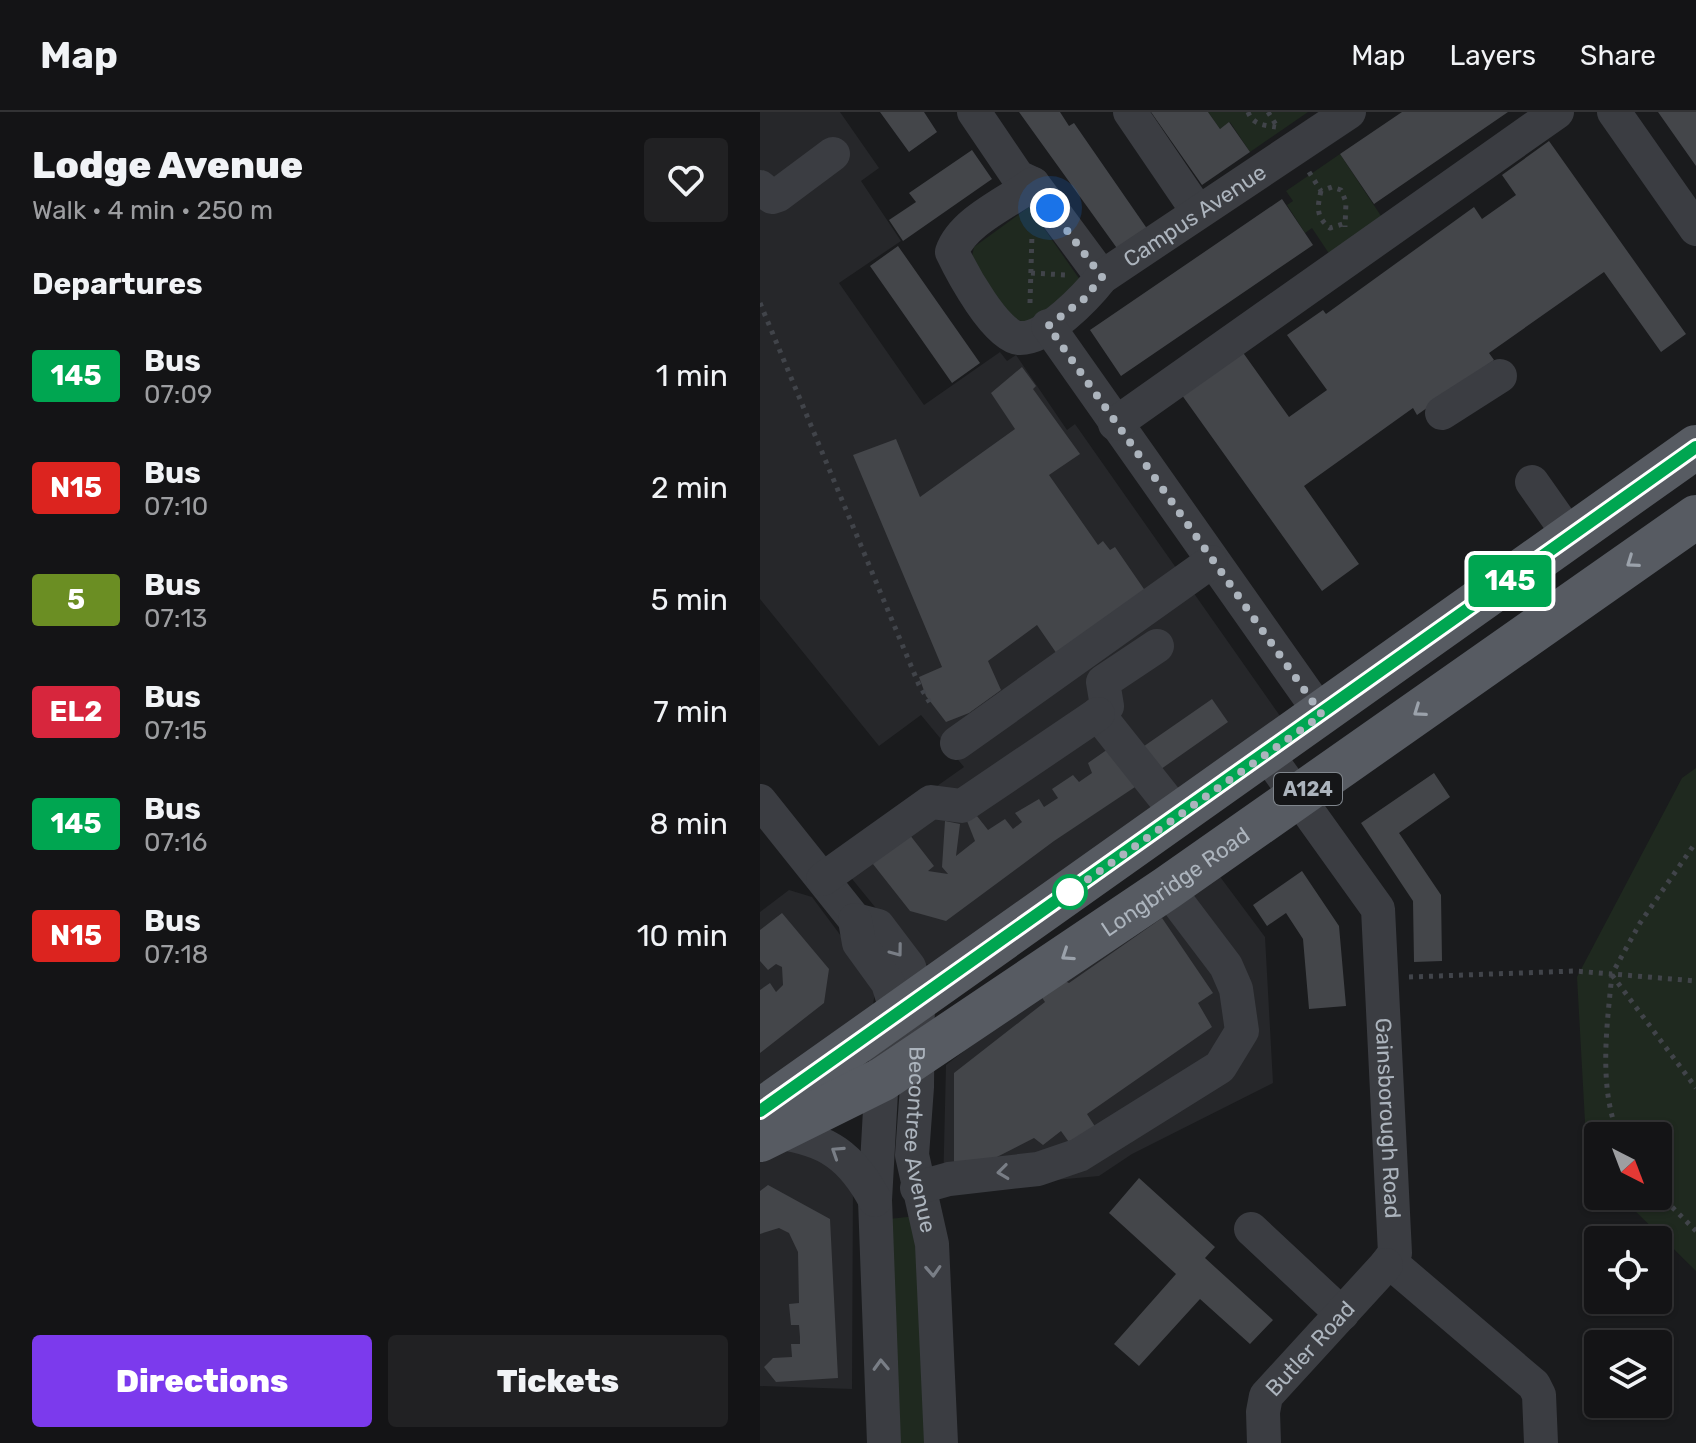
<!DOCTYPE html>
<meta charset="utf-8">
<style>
:root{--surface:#141416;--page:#212123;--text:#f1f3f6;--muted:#9d9ea1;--line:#333335;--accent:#7c3aed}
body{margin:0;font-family:Rubik,sans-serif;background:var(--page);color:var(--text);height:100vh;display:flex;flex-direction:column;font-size:30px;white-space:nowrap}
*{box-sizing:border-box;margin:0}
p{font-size:26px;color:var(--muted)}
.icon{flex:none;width:44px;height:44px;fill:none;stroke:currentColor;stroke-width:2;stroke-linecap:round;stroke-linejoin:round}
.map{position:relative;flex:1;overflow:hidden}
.sheet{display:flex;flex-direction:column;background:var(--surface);width:760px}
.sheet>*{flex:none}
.badge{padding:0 16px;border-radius:6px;font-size:28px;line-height:52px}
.needle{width:52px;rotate:138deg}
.buttons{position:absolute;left:824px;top:1010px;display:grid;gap:16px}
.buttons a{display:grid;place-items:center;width:88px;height:88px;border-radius:8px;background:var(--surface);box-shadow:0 2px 6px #0004,0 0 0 2px var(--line);font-size:40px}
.you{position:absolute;width:40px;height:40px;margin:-20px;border:6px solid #fff;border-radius:50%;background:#1a73e8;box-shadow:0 0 0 12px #1a73e833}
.map>.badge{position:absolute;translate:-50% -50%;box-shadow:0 0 0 4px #fff}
h2{padding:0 32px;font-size:30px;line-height:72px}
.round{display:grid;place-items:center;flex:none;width:84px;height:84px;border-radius:8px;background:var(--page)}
.overview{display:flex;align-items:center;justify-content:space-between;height:136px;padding:0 32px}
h1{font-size:38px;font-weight:800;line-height:60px}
.cta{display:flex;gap:16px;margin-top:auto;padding:16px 32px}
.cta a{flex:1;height:92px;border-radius:8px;background:var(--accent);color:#fff;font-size:32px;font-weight:800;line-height:92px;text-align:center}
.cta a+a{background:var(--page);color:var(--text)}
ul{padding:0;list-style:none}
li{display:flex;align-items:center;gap:24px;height:112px;padding:0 32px}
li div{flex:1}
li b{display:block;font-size:30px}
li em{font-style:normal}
li .badge{min-width:88px;font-weight:700;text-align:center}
header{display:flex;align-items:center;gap:48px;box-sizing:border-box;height:112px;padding:0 40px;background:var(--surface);border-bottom:2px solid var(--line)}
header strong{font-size:38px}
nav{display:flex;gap:44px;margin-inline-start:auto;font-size:28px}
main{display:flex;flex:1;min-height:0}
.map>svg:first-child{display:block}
.built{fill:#26272a}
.green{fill:#1f291f}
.building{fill:#44464a}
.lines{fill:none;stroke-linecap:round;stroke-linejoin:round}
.path{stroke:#41444a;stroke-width:5;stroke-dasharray:4 6;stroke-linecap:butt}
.minor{stroke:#3b3d42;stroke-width:34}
.major{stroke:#575b62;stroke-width:44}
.oneway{stroke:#9ba2ab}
.oneway2{stroke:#797e86}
.line-casing{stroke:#fff;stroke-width:18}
.line{stroke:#00a651;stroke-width:12}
.walk{stroke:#acb4bd;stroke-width:8;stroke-dasharray:0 14.4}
.stop-dot{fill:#fff;stroke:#00a651;stroke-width:4}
.labels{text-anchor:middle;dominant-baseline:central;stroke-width:6;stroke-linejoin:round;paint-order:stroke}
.shield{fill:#151618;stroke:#7f858c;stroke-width:2}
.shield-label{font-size:20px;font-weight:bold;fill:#acb4bd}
.street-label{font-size:22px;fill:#acb4bd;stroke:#151618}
</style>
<header>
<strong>Map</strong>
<nav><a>Map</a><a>Layers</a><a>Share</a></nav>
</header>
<main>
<section class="sheet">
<div class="overview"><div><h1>Lodge Avenue</h1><p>Walk · 4 min · 250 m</p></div><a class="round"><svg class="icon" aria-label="heart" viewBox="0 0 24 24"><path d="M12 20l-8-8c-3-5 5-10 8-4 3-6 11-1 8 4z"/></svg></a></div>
<h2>Departures</h2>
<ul>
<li><span class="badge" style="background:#00a651;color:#fff">145</span><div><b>Bus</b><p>07:09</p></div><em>1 min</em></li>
<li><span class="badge" style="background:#dc241f;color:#fff">N15</span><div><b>Bus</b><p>07:10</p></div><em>2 min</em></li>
<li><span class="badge" style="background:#6b8e23;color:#fff">5</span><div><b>Bus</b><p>07:13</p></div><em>5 min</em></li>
<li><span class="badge" style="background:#d7263d;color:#fff">EL2</span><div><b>Bus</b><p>07:15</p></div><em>7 min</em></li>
<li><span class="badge" style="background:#00a651;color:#fff">145</span><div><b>Bus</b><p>07:16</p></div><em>8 min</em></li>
<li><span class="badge" style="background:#dc241f;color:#fff">N15</span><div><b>Bus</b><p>07:18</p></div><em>10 min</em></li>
</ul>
<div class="cta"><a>Directions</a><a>Tickets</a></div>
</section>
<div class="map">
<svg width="936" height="1331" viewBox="0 0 936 1331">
<rect width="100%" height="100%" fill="#1a1b1d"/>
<!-- built -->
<path class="built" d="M0 0H80L119 56 101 69 141 129 79 171 164 293 240 240 247 249 256 243 307 318 315 312 525 611 173 855 159 849 75 746 204 655 161 603 119 634 0 487Z
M455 758 505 825 513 971 372 1042 339 1064 183 1078 186 953 279 881Z
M29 778 52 785 110 863 115 881 112 898 0 983V800Z
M24 1037 54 1043 93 1072 92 1277 0 1274V1047Z"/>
<!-- green -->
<path class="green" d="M448 0H548L490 40 470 10 460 17Z
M580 42 625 110 572 146 552 116 545 121 527 93 533 89 526 79Z
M269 95 323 172 268 210 249 207 211 149 214 135Z
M936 656V1159L860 1084H898V1024H838V1062L827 1046 817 865 922 666Z
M156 1104 167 1331H134L129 1107Z"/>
<!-- building -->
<path class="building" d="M120 0H164L177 20 149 40Z
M259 0H300L309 14 314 11 388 118 359 139Z
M391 0H448L460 17 469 10 490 40 442 73Z
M642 0H748L614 92 580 42Z
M898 0H936V54Z
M789 29 926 222 901 240 844 160 729 241 734 248 657 303 653 296 544 374 599 452 562 479 419 279 479 235 529 305 567 278 527 223 563 198 566 202 714 95 722 107 756 83 742 63Z
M212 38 232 67 143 129 129 108 156 90 149 81Z
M522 87 553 133 361 264 330 218Z
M138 134 220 251 192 271 110 154Z
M262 255 276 274 273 277 320 342 289 363 338 433 343 429 350 438 355 435 386 480 297 542 277 513 228 549 241 578 209 601 186 610 166 584 159 565 182 555 93 343 136 327 160 385 255 317 231 281Z
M452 587 468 610 394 662 377 639Z
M348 637 378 673 294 729 186 809 150 799 109 747 146 718 174 754 168 759 188 762 182 755 185 709 200 712 196 744 215 729 207 709 217 704 228 718 245 707 253 717 262 710 255 701 279 687 284 695 298 686 292 677 313 663 319 670 332 661 328 651Z
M674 661 690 685 639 721 681 783 682 849 654 850 653 789 601 711Z
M542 759 579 814 586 894 549 897 543 827 526 801 507 814 493 793Z
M22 801 69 857 64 891 0 941V878L10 871 16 880 23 873 22 855 16 852 8 858 0 849V818Z
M402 806 453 881 438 891 452 915 327 1002 336 1016 311 1033 301 1019 283 1033 274 1026 231 1048 194 1050V961L285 890 279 881 299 866 309 871Z
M379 1066 455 1135 445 1146 513 1208 490 1232 440 1187 379 1254 354 1232 416 1162 349 1101Z
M8 1073 70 1107 78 1266 16 1270 4 1255 13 1246 32 1245 31 1232H40V1225L39 1213H31L29 1192 39 1191 38 1140 29 1121 19 1116 0 1122V1079Z"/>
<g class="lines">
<!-- path -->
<path class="path" d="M488 0C493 13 504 13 516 15
M508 0 518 16
M549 60 561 79 572 75 581 78 586 90 585 115
M561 79C557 96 556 105 570 116L583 112
M271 161 306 163
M0 191 159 573 170 591
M270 191 272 121
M852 863 936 976
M649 865 815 859 852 862 880 811 936 730
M859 1024C838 976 847 913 852 862L936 869
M898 1081 936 1119"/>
<!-- minor -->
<g class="minor">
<path d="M214 0 258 65 273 72 342 165"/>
<path d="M370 0 438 100"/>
<path d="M854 0 936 117"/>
<path id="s1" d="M273 72C248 90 202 110 192 140 202 161 236 224 259 226 286 228 327 184 342 165L589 0"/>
<path d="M0 75 12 85 18 83 73 42"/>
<path d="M288 214 562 603"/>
<path d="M682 301 740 264"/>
<path d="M355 312 797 0"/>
<path d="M772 370 810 424"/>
<path d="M397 534 343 570 347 594 338 602 419 704"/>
<path d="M197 631 451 450"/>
<path id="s2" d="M507 642 618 797 635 1141 626 1153 638 1157 774 1273 779 1283 781 1331"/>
<path d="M0 689 95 808"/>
<path d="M63 767 171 690 202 694 338 602"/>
<path id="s3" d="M95 808 118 814 149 855 158 879 157 975 152 1043 172 1132 181 1331"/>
<path d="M95 808 99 831 128 871 135 894 121 980 115 1088 124 1331"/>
<path d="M19 1021C67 1027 92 1045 115 1088"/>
<path d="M157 1076 189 1067 278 1057 319 1043 460 955 482 919 476 877 466 854 407 776"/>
<path d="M491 1117 582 1202"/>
<path id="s4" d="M504 1331 503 1300 506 1284 626 1153"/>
</g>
<!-- major -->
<g class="major">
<path d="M0 999 936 335"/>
<path id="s5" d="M0 1028 123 967 407 776 936 405"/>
</g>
</g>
<!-- one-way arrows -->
<defs><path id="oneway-chevron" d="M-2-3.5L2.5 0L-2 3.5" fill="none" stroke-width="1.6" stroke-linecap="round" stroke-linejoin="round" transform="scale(2)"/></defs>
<g class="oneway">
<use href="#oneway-chevron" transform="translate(872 450) rotate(145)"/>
<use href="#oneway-chevron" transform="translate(659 599) rotate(145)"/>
<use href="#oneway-chevron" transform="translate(307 843) rotate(146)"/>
</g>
<g class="oneway2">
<use href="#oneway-chevron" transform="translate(137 839) rotate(53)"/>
<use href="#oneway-chevron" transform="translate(77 1040) rotate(-147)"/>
<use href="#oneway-chevron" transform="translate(243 1060) rotate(173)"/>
<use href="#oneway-chevron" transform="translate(173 1159) rotate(87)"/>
<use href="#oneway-chevron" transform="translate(121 1253) rotate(-92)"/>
</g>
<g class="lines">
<defs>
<path id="line" d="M0 999 936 335"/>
</defs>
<!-- line casing -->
<use href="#line" class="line-casing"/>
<!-- line -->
<use href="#line" class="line"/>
<!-- walk -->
<path class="walk" d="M290 96 342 165 324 187 288 214 562 603 310 780"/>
</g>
<!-- markers -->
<circle class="stop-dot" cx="310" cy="780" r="16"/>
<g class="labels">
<!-- shield labels -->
<rect class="shield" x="514" y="661" width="68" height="32" rx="6"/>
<g class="shield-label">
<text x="548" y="677">A124</text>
</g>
<!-- street labels -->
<g class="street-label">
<text stroke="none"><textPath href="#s1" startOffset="436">Campus Avenue</textPath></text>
<text stroke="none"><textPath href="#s5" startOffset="490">Longbridge Road</textPath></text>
<text stroke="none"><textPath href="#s2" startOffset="400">Gainsborough Road</textPath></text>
<text stroke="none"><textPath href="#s3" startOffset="250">Becontree Avenue</textPath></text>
<text stroke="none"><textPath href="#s4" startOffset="112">Butler Road</textPath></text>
</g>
</g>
</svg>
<div class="buttons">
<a><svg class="needle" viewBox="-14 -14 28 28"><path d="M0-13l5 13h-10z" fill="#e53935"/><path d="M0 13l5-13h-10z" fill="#9d9ea1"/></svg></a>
<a><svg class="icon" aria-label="locate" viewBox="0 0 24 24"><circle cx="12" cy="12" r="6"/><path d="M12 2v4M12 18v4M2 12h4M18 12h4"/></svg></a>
<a><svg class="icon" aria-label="layers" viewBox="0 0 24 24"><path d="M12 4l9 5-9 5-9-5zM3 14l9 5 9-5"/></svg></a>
</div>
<div class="you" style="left:290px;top:96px"></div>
<b class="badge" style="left:750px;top:469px;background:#00a651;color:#fff">145</b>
</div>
</main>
